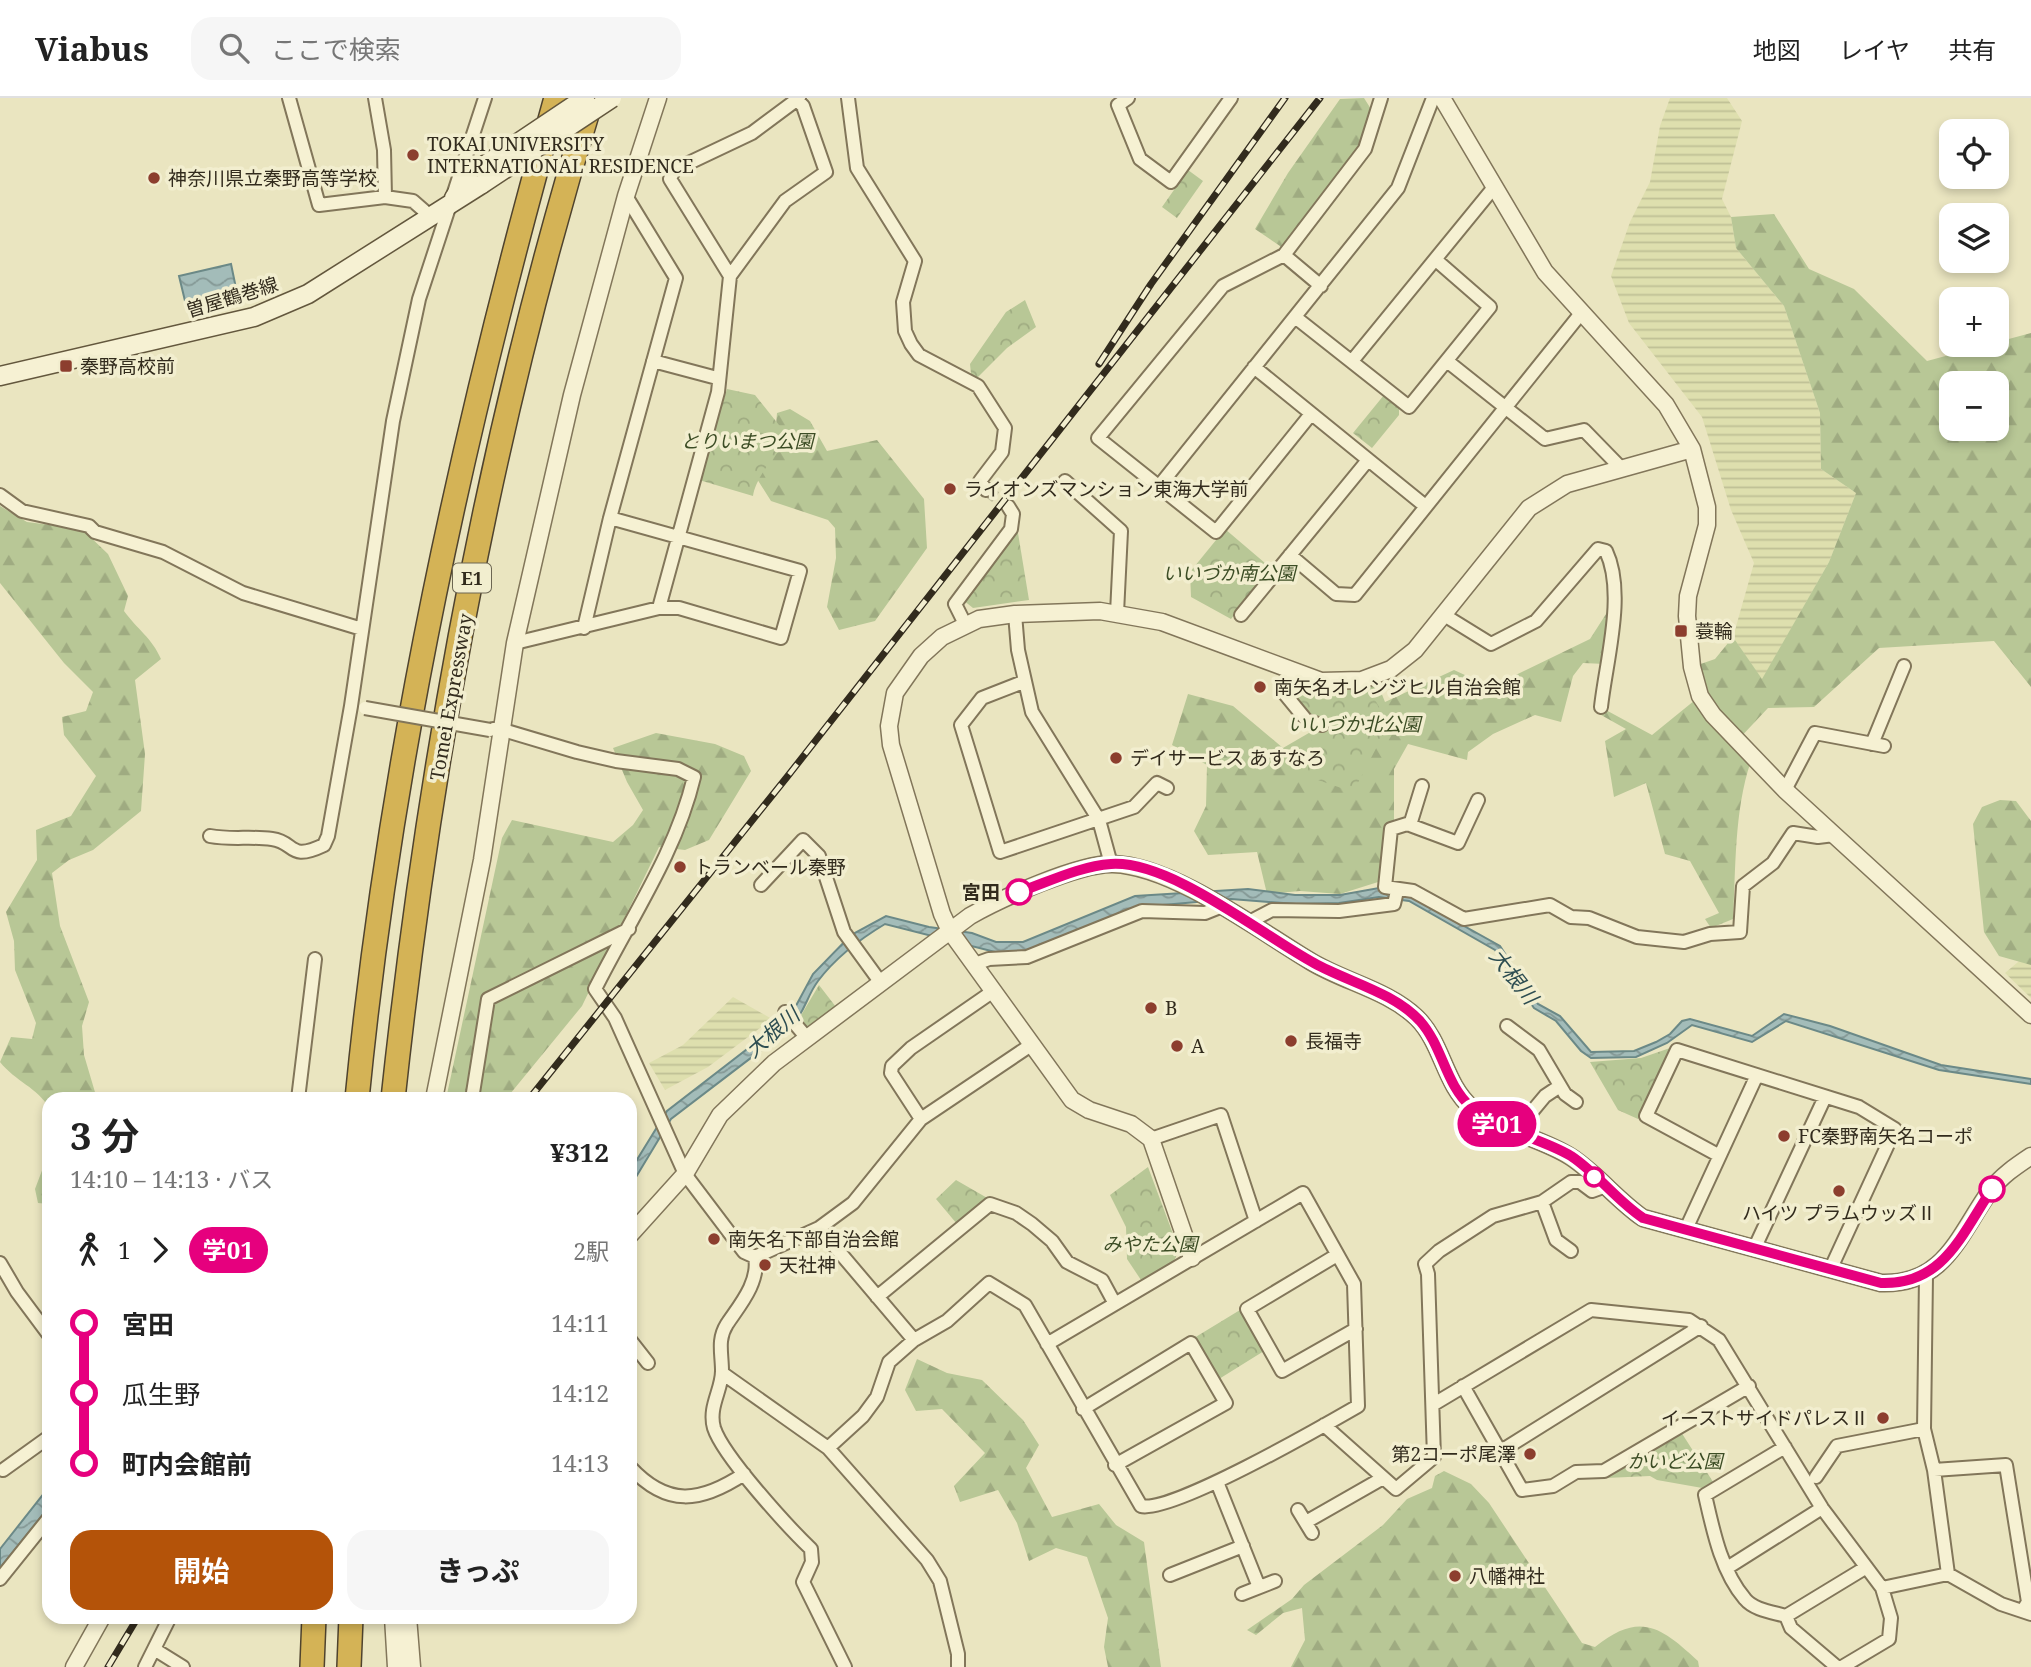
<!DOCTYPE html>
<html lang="ja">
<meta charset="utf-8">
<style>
:root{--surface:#fff;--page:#f6f6f6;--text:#222;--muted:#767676;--line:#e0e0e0;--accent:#b45309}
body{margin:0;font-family:"Noto Serif","Noto Sans JP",serif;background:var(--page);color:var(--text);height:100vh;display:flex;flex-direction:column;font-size:26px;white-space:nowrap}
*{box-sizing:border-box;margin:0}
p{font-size:23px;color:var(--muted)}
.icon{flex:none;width:38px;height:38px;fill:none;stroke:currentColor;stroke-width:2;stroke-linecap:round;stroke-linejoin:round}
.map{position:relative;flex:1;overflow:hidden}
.drawer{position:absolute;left:42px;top:994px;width:595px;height:532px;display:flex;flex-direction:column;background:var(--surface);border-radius:21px;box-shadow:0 4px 10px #0003}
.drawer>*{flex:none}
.badge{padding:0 14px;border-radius:23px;font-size:24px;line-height:46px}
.tools{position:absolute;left:1939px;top:21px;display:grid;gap:14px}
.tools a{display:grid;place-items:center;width:70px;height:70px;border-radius:14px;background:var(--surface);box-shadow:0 4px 10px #0003;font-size:35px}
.map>.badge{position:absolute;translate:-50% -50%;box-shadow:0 0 0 4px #fff}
.legs{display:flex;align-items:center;gap:10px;height:77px;padding:0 28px;font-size:23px}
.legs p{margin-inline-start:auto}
.summary{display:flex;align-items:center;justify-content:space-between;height:119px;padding:0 28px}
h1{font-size:38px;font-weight:700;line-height:52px}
.cta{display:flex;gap:14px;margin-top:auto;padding:14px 28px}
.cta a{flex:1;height:80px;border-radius:21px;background:var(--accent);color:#fff;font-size:28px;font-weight:700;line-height:80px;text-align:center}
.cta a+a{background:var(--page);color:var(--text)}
ul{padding:0 28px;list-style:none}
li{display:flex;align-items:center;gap:24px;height:70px;font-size:26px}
li i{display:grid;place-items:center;width:10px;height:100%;margin:0 9px;background:currentColor}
li i::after{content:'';width:18px;height:18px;margin:-9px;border:5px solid;border-radius:50%;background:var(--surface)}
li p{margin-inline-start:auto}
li:first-child i{background:linear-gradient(#0000 50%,currentColor 0)}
li:last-child i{background:linear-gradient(currentColor 50%,#0000 0)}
header{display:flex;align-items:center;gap:42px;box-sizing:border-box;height:98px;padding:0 35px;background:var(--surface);border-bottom:2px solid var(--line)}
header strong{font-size:33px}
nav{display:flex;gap:38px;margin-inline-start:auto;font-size:24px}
.search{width:490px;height:63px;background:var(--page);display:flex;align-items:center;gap:18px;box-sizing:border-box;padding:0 24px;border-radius:21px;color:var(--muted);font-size:26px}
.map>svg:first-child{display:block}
.farmland{fill:url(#farmland-rules)}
.forest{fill:url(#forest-firs);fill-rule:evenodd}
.park{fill:url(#park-crowns)}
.water{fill:url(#water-waves);stroke:#6b8987;stroke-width:2}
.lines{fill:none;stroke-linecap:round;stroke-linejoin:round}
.minor-tunnel{stroke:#c5c09f;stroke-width:12;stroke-dasharray:12 6;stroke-linecap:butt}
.minor-casing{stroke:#82765a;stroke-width:16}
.tertiary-casing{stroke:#82765a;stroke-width:19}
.secondary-casing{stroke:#63573d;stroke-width:21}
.motorway-casing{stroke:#4f432e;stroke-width:26}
.minor{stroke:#f6f1d3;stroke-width:12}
.tertiary{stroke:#f6f1d3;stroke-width:16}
.secondary{stroke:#f6f1d3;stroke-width:18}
.motorway{stroke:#d4b356;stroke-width:23}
.rail-casing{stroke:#322b1d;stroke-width:7}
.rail{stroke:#f2eecf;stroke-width:4.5;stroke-dasharray:13;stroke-linecap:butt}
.minor-bridge-casing{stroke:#82765a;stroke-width:16;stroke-linecap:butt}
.secondary-bridge-casing{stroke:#63573d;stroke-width:21;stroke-linecap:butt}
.minor-bridge{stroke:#f6f1d3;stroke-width:12}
.secondary-bridge{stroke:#f6f1d3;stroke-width:18}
.line-1-casing{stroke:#fff;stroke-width:16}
.line-1{stroke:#e6007e;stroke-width:10}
.poi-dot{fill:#8c3e2e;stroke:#f2eecf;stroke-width:2.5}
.stop-1-dot{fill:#fff;stroke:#e6007e;stroke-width:3.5}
.labels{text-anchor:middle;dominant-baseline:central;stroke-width:7;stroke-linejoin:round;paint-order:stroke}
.shield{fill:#f2eecf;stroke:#6c6652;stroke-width:2}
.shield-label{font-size:18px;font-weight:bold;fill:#322b1d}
.poi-label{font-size:19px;fill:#322b1d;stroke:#f2eecf;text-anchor:start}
.street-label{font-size:19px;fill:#322b1d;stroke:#f2eecf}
.park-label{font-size:19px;font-style:italic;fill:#3c4d25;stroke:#f2eecf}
.stop-label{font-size:19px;font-weight:bold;fill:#322b1d;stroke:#f2eecf;text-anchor:end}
.water-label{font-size:21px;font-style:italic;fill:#2d4d51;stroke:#f2eecf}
</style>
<header>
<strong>Viabus</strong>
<div class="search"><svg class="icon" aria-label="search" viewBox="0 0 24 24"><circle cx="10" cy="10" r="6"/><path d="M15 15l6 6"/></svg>ここで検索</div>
<nav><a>地図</a><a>レイヤ</a><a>共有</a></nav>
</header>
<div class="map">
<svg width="2031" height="1569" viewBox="0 0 2031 1569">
<defs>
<pattern id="farmland-rules" width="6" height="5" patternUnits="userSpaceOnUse" patternTransform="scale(1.75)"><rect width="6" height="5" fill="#dedfae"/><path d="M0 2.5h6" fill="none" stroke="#bfc095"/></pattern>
<pattern id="forest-firs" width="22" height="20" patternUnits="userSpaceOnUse" patternTransform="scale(1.75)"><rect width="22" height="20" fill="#b8c796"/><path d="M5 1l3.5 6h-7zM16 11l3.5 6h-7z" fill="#9fab81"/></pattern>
<pattern id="park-crowns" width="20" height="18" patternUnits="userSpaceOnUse" patternTransform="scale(1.75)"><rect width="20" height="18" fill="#b8c796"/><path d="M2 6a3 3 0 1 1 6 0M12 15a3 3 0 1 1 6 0" fill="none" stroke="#9fab81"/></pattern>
<pattern id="water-waves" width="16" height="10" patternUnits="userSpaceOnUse" patternTransform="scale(1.75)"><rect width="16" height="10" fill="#a3bcb9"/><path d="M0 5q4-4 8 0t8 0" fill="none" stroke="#859996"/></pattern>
</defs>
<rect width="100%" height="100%" fill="#eae5c0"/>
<!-- farmland -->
<path class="farmland" d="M1670 0H1727L1742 23 1722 101 1731 119 1736 150 1784 208 1820 315 1821 371 1856 395 1829 464 1762 582 1733 539 1754 465 1731 412 1702 319 1629 225 1611 178 1630 124 1650 84 1660 28Z
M2031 853V900L2005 875Z
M733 899 772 921 708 969 665 992 649 965 683 947Z"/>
<!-- forest -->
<path class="forest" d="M1364 0 1376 19 1365 51 1284 157 1280 148 1255 131 1288 75 1340 1Z
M1774 116 1809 171 1854 191 1927 263 2031 235V589L1994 543 1879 550 1814 609 1768 610 1737 643 1752 660C1734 710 1736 769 1733 821L1711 830 1705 821 1719 815 1690 763 1665 756 1646 685 1614 699 1605 643 1626 631 1594 613 1605 566 1583 565 1573 578 1561 624 1535 617 1493 636 1468 654 1467 662 1408 646 1394 671V779L1340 796 1300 793 1267 796 1257 754 1208 757 1194 733 1206 708 1207 667 1172 647 1188 596 1233 608 1283 650 1314 632 1293 581 1377 584 1385 604 1454 572 1491 589 1590 541 1615 502 1604 611 1652 637 1700 598 1692 569 1715 561 1733 539 1762 581 1829 464 1856 395 1821 371 1820 315 1784 208 1736 150 1731 119ZM1951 285H1997V331H1951Z
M790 311 810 323 827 353 877 342 924 401 927 450 875 523 839 532 827 509 836 460 835 430 828 422 771 403 752 373 775 339 777 315Z
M0 408 27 424 82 431 108 456 128 498 124 513C137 531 152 540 161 561L135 582 145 656 141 713 93 752 69 762 52 775 60 828 89 904 82 928 84 957 97 1001H49V1010C38 990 15 983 0 964L11 939 32 941 36 925 15 872 14 843 6 814 37 762 36 732 71 718 96 678 64 637 62 619 86 613 93 594 64 565 0 485Z
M656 635 715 646 744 658 751 673 709 742 685 752 659 749 582 908 506 1001H446L502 740 512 722 613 744 633 727 643 712 627 684 613 650Z
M2000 702 2016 703 2031 723V867L1999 858 1984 834 1973 726 1982 709Z
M49 1054V1106L38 1105 35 1091Z
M917 1261 947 1275 982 1282 1023 1322 1039 1347 1026 1370 1052 1419 1099 1406 1116 1427 1144 1444 1161 1569H1108L1104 1549 1108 1520 1087 1459 1056 1450 1029 1463 1017 1425 998 1392 960 1404 954 1388 985 1355 942 1311 916 1313 905 1292Z
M1444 1373 1471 1386 1489 1405 1582 1545 1595 1549C1640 1513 1661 1529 1698 1563L1699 1569H1291L1305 1542 1302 1510 1283 1515 1256 1537 1247 1532 1292 1501 1304 1487 1383 1427 1407 1401 1432 1390 1435 1378Z"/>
<!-- park -->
<path class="park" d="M1188 72 1203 83 1177 120 1162 109Z
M1025 202 1036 229 1007 250 977 280 971 276 970 266 1006 214Z
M727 291 755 297 791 342C777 352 755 381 753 398L699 382Z
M1384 297 1399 309V317L1372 350 1353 335Z
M1017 429 1029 502 973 510 963 502 1011 441Z
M1225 431 1272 471 1231 521 1191 499 1190 474Z
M1299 584 1333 590H1368L1389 626 1353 694 1306 678 1314 648 1308 632 1310 620 1290 594 1291 588Z
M819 887 836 909 807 929 800 919Z
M1673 949 1638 1021 1618 1012 1590 964 1641 960Z
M1148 1069 1179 1152 1174 1163 1141 1182 1127 1161 1126 1129 1110 1097Z
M956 1082 989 1101 957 1126 936 1101Z
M1240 1212 1264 1253 1219 1281 1194 1240Z
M1681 1334 1715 1387 1708 1391 1657 1382 1650 1378 1606 1380Z"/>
<!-- water -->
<path class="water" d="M231 166 237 195 186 207 179 178Z
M1379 790 1410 798 1500 848 1538 906 1560 918 1591 954 1634 953 1656 944 1670 936 1682 923 1690 921 1752 938 1784 916 1830 928 1941 967 2031 981V986L1939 972 1786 923 1752 944 1692 927 1667 945 1636 959 1591 960 1581 953 1556 923 1534 910 1495 852 1409 803 1379 799 1339 805 1296 806 1231 801 1140 809 1032 852 999 855 885 826C860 841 836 859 818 883 806 899 806 913 790 930L671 1021 630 1089V1073L667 1013 791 917 813 876 851 837 886 818 929 829 972 835 996 844H1023L1135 798 1248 791 1295 797H1340Z
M49 1389V1409L0 1470V1451Z"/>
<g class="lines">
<!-- minor-tunnel -->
<path class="minor-tunnel" d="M986 392 1008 408"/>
<defs>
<path id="minor" d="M289 0 319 107 385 99 413 103 429 117
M375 0 384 52 385 99
M848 0 857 70 915 163 903 204 905 233 911 246 919 257 978 288 1005 330 1002 354 980 383 986 392
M1128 0 1118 7 1140 61 1171 84 1231 0
M1284 157 1321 188
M730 178 670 81 674 72 752 35 799 0
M1295 219 1409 309 1490 209 1436 162
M653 263 717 280
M1352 263 1495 88
M1447 263 1545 341 1584 332 1622 371
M1254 269 1424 407
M1311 316 1216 434 1098 340 1223 188 1284 157 1365 51 1381 0
M1065 383 1121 433 1117 515
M1160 387 1398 90 1433 0
M0 397 22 413 89 428 95 434 163 454 243 495 362 531
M1290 457 1336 496 1355 497 1582 214
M659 510 718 294 730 178 785 103 826 74 803 8 795 0
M1015 516 1018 552 1032 614 1099 722 1111 766
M1241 517 1368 362
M1444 517 1491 546 1536 523 1598 451 1606 453C1626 495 1606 563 1601 609
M965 526 955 506 1011 431 1013 416 1008 408
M584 530 610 420 676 180 626 98
M515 545 659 510H679L781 540 800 473 610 420
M1292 574 1284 595 1307 623 1322 627
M1023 584 982 600 961 627 1000 754 1134 709 1157 685 1167 690
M493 631H500L577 654 616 663 678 671 694 679C676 755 630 821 595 891L615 920 685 1076 744 1154 755 1159
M1872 646 1904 568
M1785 692 1815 635 1884 648
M1478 702 1458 745 1407 726 1391 731 1385 789 1413 793 1464 821 1550 807 1571 819 1589 820 1637 839 1684 844 1710 836 1740 834 1743 788 1773 765 1793 735 1818 739 1834 737
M1410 727 1422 688
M210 738C231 742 251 738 272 741 296 744 288 764 324 747L328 738 351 608 393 323 419 201 485 0
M761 787 803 742 819 758 844 834 881 885
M1249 824 1272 812 1339 813 1394 806 1397 793
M975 866 989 861 1027 859 1142 813 1205 815 1220 809
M785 914 807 940
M1507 928 1539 952 1565 996 1576 1004
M298 1001 315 861
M472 1001 488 901 629 831
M921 1021 891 975 892 968 911 950 992 894
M1515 1034 1545 998 1560 988
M1151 1041 1221 1017 1256 1123
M1718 1057 1646 1018 1677 952 1859 1009 1895 1031 1831 1170
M1542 1104 1556 1142 1571 1153
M819 1130 914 1242
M1686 1131 1757 977
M1755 1149 1825 999
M1337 1157 1247 1211 1282 1273 1356 1231
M755 1159C760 1184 739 1208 727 1226 717 1242 722 1255 722 1273 722 1292 708 1309 714 1330 723 1358 788 1429 811 1451L812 1464 803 1484 845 1569
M755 1159 819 1130 853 1105 921 1021 1031 947
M0 1165 17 1194 49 1237
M1926 1178 1924 1331 1934 1372 1948 1476
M877 1199 990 1106 1016 1115 1032 1126 1052 1143 1067 1164 1102 1182 1115 1206
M630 1242 648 1265
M722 1275 828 1350 927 1462 940 1483 958 1556V1569
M1463 1288 1522 1392 1553 1388 1576 1374 1604 1373 1749 1288
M1434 1306 1591 1212 1689 1222 1719 1242 1822 1410 1882 1490 1891 1520 1889 1541 1842 1569
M1083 1311 1191 1245 1226 1305 1115 1367
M1324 1327 1396 1391 1434 1359 1428 1176 1425 1166 1439 1153 1493 1118 1542 1104 1571 1084H1580L1592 1093 1603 1089
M1785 1349 1705 1397C1713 1432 1721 1473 1745 1501 1754 1512 1772 1514 1786 1518L1865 1470
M828 1350 863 1318 877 1299 889 1264 914 1242 947 1223 989 1185 1025 1207 1141 1408C1171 1416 1325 1327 1358 1308L1354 1186 1303 1095 1047 1246
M1501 1353 1701 1228
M630 1369C667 1409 700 1405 744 1376
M3 1372 49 1339
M1934 1372 2006 1367 2028 1504 2023 1512
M1816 1379 1837 1348 1924 1331
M1217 1384 1259 1489
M1298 1412 1312 1435
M1306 1424 1383 1380
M1727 1470 1822 1410
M1170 1477 1243 1448
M0 1481 49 1420
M1882 1490 1948 1476 2001 1506 2031 1516
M1242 1496 1275 1483
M1786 1518 1791 1530 1837 1569
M154 1551 183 1569
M145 1569 170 1519"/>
<path id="tertiary" d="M1442 0 1545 174 1666 307 1692 351 1707 409V427L1688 498 1687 518 1692 569 1700 598 1713 617 1785 692 2031 917
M434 1001 482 762 515 545 572 297 626 98 658 0
M630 1137 685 1076 720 1017 774 965 970 818C1000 801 1079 765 1113 766 1174 768 1258 832 1310 863 1344 884 1388 892 1417 920 1443 946 1444 986 1472 1010 1501 1034 1540 1039 1571 1059 1597 1076 1617 1102 1643 1120L1881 1185C1945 1187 1958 1138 1990 1093 2001 1078 2016 1068 2031 1058
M1192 1160 1151 1041 1131 1026 1089 1012 1072 1002 950 833 942 816 891 647 889 628 895 595 921 558 942 539 979 521 1015 516 1100 513 1162 524 1321 583 1362 582 1391 571 1415 552 1529 410 1567 386 1692 351
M393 1519 396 1569
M408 1519 412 1569
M74 1569 102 1519"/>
<path id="secondary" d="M454 100 469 79 485 67
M0 278 254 219 308 196 482 86"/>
<path id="motorway" d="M357 1001C390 662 464 328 556 0
M393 1001C429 665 491 327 591 3
M312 1569 314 1519
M349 1569 351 1519"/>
</defs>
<!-- minor casing -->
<use href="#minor" class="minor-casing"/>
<!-- tertiary casing -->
<use href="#tertiary" class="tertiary-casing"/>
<!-- secondary casing -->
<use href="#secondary" class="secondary-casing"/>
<!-- motorway casing -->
<use href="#motorway" class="motorway-casing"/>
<!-- minor -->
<use href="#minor" class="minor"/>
<!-- tertiary -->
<use href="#tertiary" class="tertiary"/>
<!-- secondary -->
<use href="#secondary" class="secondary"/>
<!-- motorway -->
<use href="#motorway" class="motorway"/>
<defs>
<path id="rail" d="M1099 266 1151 186 1285 0
M529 1001 787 679 1320 0
M108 1569 138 1519"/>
</defs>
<!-- rail casing -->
<use href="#rail" class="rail-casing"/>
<!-- rail -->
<use href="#rail" class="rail"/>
<defs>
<path id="minor-bridge" d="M365 610 490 632"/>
<path id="secondary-bridge" d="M485 67 585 0
M482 86 612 0"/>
</defs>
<!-- minor-bridge casing -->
<use href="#minor-bridge" class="minor-bridge-casing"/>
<!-- secondary-bridge casing -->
<use href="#secondary-bridge" class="secondary-bridge-casing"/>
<!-- minor-bridge -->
<use href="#minor-bridge" class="minor-bridge"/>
<!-- secondary-bridge -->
<use href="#secondary-bridge" class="secondary-bridge"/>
</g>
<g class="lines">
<defs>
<path id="line-1" d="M1019 794C1048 784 1080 768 1111 766 1170 762 1262 837 1314 865 1348 884 1393 894 1420 923 1443 949 1445 986 1471 1009 1500 1034 1539 1039 1571 1058 1597 1075 1616 1102 1643 1120L1881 1185C1944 1187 1961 1137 1992 1091"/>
</defs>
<!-- line-1 casing -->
<use href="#line-1" class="line-1-casing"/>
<!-- line-1 -->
<use href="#line-1" class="line-1"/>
</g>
<!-- markers -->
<g class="poi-dot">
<circle cx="413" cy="57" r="7"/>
<circle cx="154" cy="80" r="7"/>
<rect x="59" y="261" width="14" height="14" rx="3.5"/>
<circle cx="950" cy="391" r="7"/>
<rect x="1674" y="526" width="14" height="14" rx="3.5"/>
<circle cx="1260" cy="589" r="7"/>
<circle cx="1116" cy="660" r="7"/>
<circle cx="680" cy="769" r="7"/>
<circle cx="1151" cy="910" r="7"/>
<circle cx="1291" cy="943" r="7"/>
<circle cx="1177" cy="948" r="7"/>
<circle cx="1784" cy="1038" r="7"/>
<circle cx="1839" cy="1093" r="7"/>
<circle cx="714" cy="1141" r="7"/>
<circle cx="765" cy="1167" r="7"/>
<circle cx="1883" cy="1320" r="7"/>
<circle cx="1530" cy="1356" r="7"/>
<circle cx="1455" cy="1478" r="7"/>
</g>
<g class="stop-1-dot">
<circle cx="1019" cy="794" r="12"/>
<circle cx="1594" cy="1079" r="9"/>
<circle cx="1992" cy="1091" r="12"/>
</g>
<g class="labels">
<!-- shield labels -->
<rect class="shield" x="453" y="465.5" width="38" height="29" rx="5"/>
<g class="shield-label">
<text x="472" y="480">E1</text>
</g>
<!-- poi labels -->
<g class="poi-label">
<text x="427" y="46">TOKAI UNIVERSITY<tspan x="427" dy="22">INTERNATIONAL RESIDENCE</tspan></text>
<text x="168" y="80">神奈川県立秦野高等学校</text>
<text x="80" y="268">秦野高校前</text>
<text x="964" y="391">ライオンズマンション東海大学前</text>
<text x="1695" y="533">蓑輪</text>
<text x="1274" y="589">南矢名オレンジヒル自治会館</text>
<text x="1130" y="660">デイサービス あすなろ</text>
<text x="694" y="769">トランベール秦野</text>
<text x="1165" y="910">B</text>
<text x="1305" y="943">長福寺</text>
<text x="1191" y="948">A</text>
<text x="1798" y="1038">FC秦野南矢名コーポ</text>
<text x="1839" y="1115" text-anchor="middle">ハイツ プラムウッズⅡ</text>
<text x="728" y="1141">南矢名下部自治会館</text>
<text x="779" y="1167">天社神</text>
<text x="1869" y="1320" text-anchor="end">イーストサイドパレスⅡ</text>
<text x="1516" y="1356" text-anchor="end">第2コーポ尾澤</text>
<text x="1469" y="1478">八幡神社</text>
</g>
<!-- street labels -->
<g class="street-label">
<text transform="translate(232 199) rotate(-17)">曽屋鶴巻線</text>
<text transform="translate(451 599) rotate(-80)">Tomei Expressway</text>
</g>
<!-- park labels -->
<g class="park-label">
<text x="747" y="343">とりいまつ公園</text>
<text x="1229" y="475">いいづか南公園</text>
<text x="1354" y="626">いいづか北公園</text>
<text x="1150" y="1146">みやた公園</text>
<text x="1675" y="1363">かいど公園</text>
</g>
<!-- stop labels -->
<g class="stop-label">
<text x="1000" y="794">宮田</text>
</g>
<!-- water labels -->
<g class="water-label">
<text transform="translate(1514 878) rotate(52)">大根川</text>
<text transform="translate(772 934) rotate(-41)">大根川</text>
</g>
</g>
</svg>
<div class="tools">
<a><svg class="icon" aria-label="locate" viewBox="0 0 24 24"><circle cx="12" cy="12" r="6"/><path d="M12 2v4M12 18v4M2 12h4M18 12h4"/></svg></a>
<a><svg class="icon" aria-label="layers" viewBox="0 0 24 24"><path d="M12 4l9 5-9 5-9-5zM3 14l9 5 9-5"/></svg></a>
<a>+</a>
<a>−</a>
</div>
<b class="badge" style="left:1497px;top:1026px;background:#e6007e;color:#fff">学01</b>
<section class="drawer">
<div class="summary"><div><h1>3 分</h1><p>14:10 – 14:13 · バス</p></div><b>¥312</b></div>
<div class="legs"><svg class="icon" aria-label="walk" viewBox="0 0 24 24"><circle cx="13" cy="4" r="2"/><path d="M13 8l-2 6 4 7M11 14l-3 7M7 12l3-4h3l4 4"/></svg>1<svg class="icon" aria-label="forward" viewBox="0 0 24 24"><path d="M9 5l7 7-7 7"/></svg><b class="badge" style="background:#e6007e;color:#fff">学01</b><p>2駅</p></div>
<ul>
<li><i style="color:#e6007e"></i><b>宮田</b><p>14:11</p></li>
<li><i style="color:#e6007e"></i><span>瓜生野</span><p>14:12</p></li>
<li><i style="color:#e6007e"></i><b>町内会館前</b><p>14:13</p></li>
</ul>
<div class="cta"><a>開始</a><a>きっぷ</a></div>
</section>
</div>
